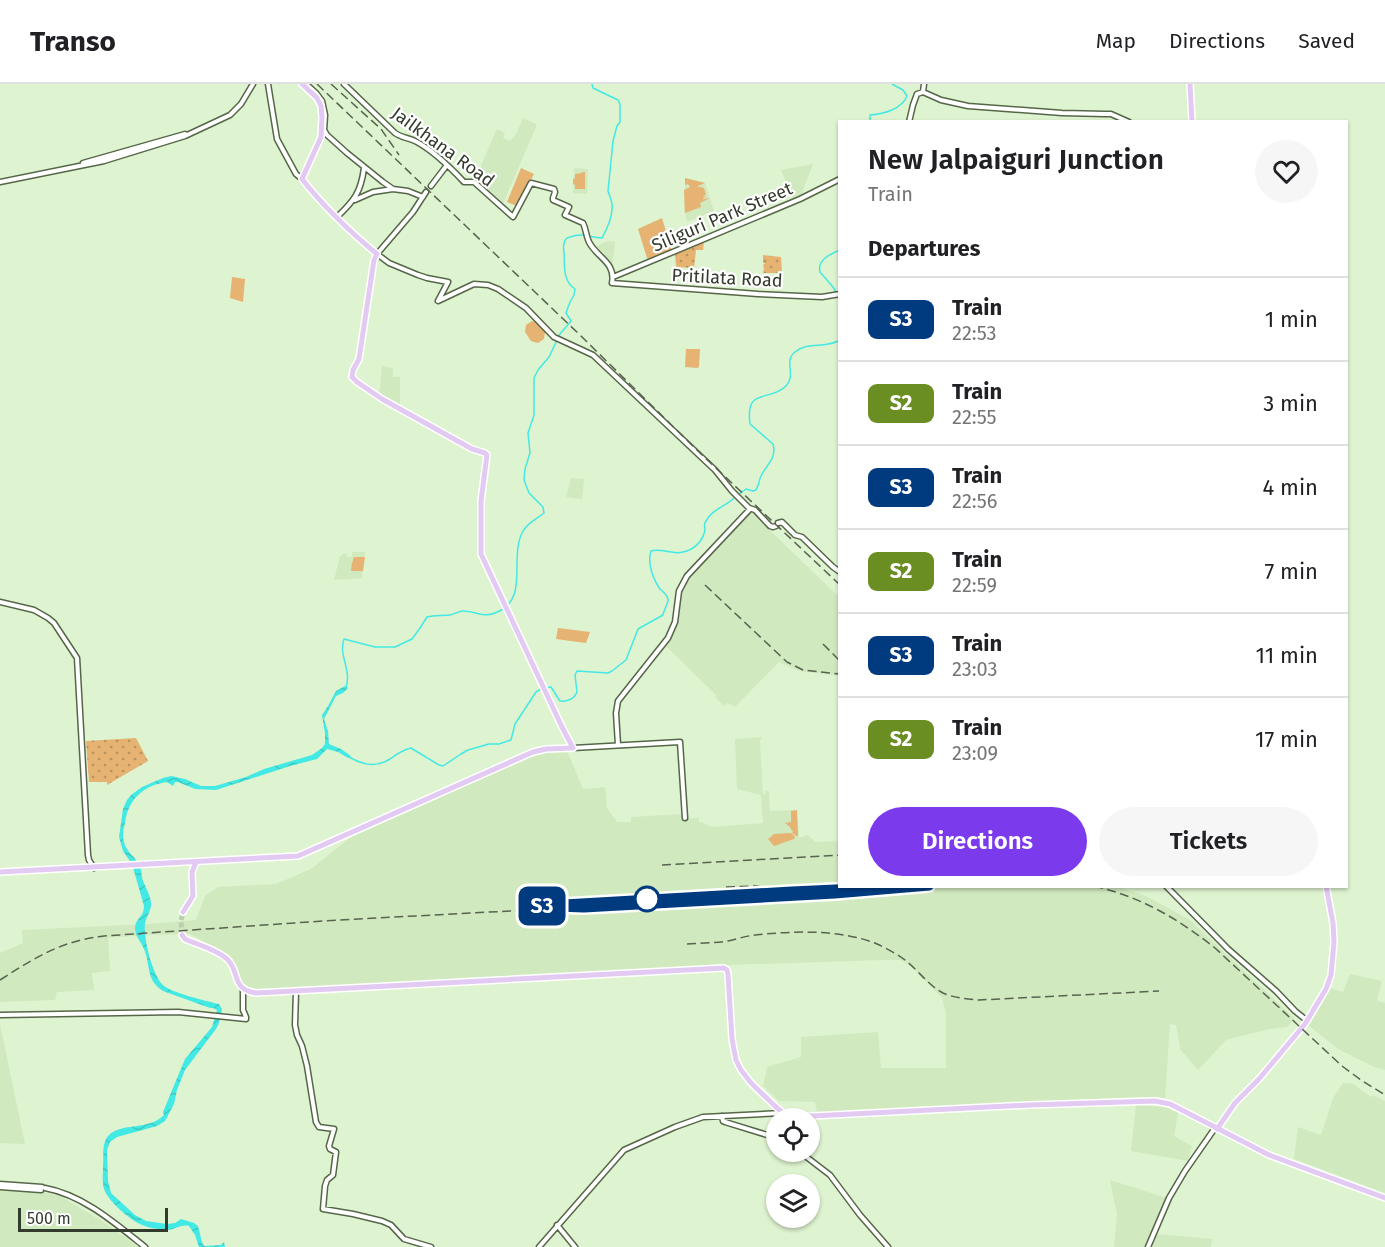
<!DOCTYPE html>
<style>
:root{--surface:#fff;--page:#f6f6f6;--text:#202124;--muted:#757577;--line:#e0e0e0;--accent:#7c3aed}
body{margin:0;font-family:"Fira Sans",sans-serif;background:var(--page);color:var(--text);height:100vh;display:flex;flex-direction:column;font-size:22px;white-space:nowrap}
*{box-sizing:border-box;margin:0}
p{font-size:20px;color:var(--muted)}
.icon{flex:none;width:33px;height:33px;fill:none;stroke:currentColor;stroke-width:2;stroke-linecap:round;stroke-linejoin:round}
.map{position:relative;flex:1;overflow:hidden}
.sheet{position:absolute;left:838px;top:36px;width:510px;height:768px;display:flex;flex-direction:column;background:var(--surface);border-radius:0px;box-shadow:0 2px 4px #0004}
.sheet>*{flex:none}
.badge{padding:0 12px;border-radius:9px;font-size:21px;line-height:39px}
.fabs{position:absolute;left:766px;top:1024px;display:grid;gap:12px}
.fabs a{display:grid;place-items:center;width:54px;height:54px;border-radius:50%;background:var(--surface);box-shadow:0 2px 4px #0004;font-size:30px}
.scale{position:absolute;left:18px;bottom:15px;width:150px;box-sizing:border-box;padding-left:6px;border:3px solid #333b2d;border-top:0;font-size:16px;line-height:21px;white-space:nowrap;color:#333b2d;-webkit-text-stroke:4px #fff;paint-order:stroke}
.map>.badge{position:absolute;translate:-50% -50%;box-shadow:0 0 0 3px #fff}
h2{padding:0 30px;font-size:22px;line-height:54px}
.round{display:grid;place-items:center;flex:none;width:63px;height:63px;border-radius:32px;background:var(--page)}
.head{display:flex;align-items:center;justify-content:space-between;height:102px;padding:0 30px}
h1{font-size:28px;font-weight:600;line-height:45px}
.cta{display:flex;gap:12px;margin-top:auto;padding:12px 30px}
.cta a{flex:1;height:69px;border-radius:36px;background:var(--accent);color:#fff;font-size:24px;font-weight:600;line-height:69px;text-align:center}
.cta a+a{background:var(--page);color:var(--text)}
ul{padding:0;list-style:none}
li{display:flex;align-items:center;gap:18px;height:84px;padding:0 30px;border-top:2px solid var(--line)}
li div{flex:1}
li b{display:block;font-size:22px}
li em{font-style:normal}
li .badge{min-width:66px;font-weight:700;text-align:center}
header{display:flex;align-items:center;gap:36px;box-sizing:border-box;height:84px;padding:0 30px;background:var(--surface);border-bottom:2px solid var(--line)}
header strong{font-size:28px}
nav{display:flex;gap:33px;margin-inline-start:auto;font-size:21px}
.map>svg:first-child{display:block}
.built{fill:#d1e9bf}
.grass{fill:#e6b372}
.park{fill:url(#park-dots)}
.water{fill:url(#water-waves)}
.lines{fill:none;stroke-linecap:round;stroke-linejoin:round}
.stream{stroke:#43e9e4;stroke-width:1.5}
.major-tunnel{stroke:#bcceaf;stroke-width:5;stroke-dasharray:5 2.5;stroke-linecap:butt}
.minor-casing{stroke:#566749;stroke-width:7}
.major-casing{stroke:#fff;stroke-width:8}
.minor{stroke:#fff;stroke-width:4}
.major{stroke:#e3caf2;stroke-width:5}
.rail{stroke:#586350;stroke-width:1.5;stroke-dasharray:9 4.5;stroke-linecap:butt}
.line-casing{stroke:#fff;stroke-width:14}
.line{stroke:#003b80;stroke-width:9}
.stop-dot{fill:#fff;stroke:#003b80;stroke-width:3}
.labels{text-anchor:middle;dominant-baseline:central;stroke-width:4.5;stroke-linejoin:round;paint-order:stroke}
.street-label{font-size:18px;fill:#333b2d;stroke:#fff}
</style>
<header>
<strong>Transo</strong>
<nav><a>Map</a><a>Directions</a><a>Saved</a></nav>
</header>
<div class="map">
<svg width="1385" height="1163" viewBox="0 0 1385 1163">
<defs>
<pattern id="park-dots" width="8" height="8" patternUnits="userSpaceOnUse" patternTransform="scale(1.5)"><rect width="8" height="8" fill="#e6b372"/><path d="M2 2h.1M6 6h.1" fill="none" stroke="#bb935e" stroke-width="1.8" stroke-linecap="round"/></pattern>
<pattern id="water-waves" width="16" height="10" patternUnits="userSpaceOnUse" patternTransform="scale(1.5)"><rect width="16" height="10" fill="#43e9e4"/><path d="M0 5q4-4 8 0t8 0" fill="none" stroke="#3bc9c4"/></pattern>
</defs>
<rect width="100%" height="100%" fill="#def3cf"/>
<!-- built -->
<path class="built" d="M523 34 536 40V43L502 122 491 111V109L487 106 475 95 497 45 505 49 503 54 510 57 516 50Z
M813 80 800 114 794 117 781 86Z
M574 84 588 85 587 110 573 109Z
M685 94 705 99 714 127 687 138 684 125Z
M608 157 615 158 612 184 595 164 599 161Z
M382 282 393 284V293H400V322L379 312Z
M571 394 584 395 582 415 566 413Z
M751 428 840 514V592L799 587 779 578 735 623 728 619 724 622 715 613 716 611 669 565 664 562 672 551 676 541 680 506 689 492Z
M352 468H365L362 494 334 496 340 472H342V470H347V473H352Z
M762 653 760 657 763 711H765L766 707H769L770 727 797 726 799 754 808 751 815 758 840 757V802L1119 803 1146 812 1190 836 1294 934 1288 943 1269 945 1226 956 1198 986 1180 965 1176 941 1170 940 1165 1014 1137 1013 817 1029 815 1018 779 1017 763 1002 767 983 801 973V953L878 948 881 984H946V929L942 914 911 882 900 876H884L697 882 258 906 246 905 239 898 230 872 190 850 148 851 108 854 110 887 92 889 94 906 57 908 55 916 0 918V869L23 859 22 846 148 840 196 836 205 812 218 803 276 800 311 785 351 753 542 668 567 667 583 705 605 703 607 724 617 738H631V733L681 730 682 735 699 734V738L704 739 712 743 763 739 761 711 737 705 735 655Z
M1350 890 1382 897 1377 917 1385 919V986L1372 982 1338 965 1307 940 1329 904 1343 908Z
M0 940 25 1060 0 1059Z
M1343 999H1352L1371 1013 1373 1011 1385 1017V1109L1294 1075 1298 1043 1321 1051 1333 1014Z
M1136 1021 1165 1023 1178 1029 1174 1052 1192 1062 1188 1077 1131 1067Z
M1110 1096 1167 1114 1146 1163H1114L1117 1130Z
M0 1105 33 1106 60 1112 102 1137 139 1163H0Z
M1156 1150 1212 1155 1211 1163H1151Z"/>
<!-- grass -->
<path class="grass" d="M521 84 534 90 517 122 507 118Z
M582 88H585V105H575V101L573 100V95L575 94V90L582 89Z
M685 94 705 99 698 102V103H703L701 104H704L706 111 703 112 706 113 703 114V115L710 114 700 119 701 123 685 129 684 106 690 103 688 100 685 101Z
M662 134 672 167 648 177 638 145Z
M232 193 245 195 243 218 230 214Z
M532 237 539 238 545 248 544 255 538 259 531 257 525 248 526 241Z
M686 265H700L699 282 698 284 685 283Z
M354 473H365L363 487H351L352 479Z
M558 544 590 548 586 559 556 555Z
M797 726 798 752H796L792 749 793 747H792L790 743 785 739 791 738V727Z
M791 749 795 753 794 755 774 762 768 755 774 750Z"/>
<!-- park -->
<path class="park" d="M704 157 703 166H696L694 184 676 183 675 169Z
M763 171 781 173 782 189H763L764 184 763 181 765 179H763Z
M136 654 148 677 107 701V698H89L86 657Z"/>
<!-- water -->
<path class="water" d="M345 602 348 604 343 609 336 612 324 635 328 647 329 660 341 665 351 672 348 674 338 668 327 665 317 675 290 682 216 706 195 705 178 698H175L173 702 167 698C144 701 128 715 125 739 123 746 122 754 125 761 128 769 134 772 138 779 142 785 141 791 143 797 146 804 150 811 151 818 152 826 146 833 145 840 143 854 153 892 163 901 171 909 207 917 219 920L222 925 219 939 216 945 185 986 177 1006 174 1020 165 1037 157 1042 117 1053 110 1058 107 1066 108 1097 111 1109 135 1131 146 1137 167 1140 175 1139 181 1135 194 1139 198 1142 202 1158 204 1162 221 1161 224 1158 225 1163H199L195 1151 189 1142C180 1140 175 1146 167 1146 159 1145 147 1144 140 1140 129 1135 108 1117 104 1105 102 1098 103 1090 103 1082 104 1073 101 1059 109 1051 123 1038 148 1047 164 1031L163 1028 185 975 212 943 217 926 213 924H210L163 907C145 895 151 881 144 865 141 857 135 853 135 843 136 834 144 833 144 822L132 780 123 767 119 753 123 725 127 716 131 711 142 703 163 694 171 692 185 695 201 702H215L246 693 264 685 312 671 322 664 325 660V649L322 631 328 622 336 607Z"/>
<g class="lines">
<!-- stream -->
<path class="stream" d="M870 38V31C884 30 902 25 907 12L903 6 892 0
M840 166C830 170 817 176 820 188L833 203 840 215
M739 410 746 405 753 407 756 406C759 401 759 396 761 392 767 380 777 374 773 360L750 340C745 302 769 319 786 302 797 291 783 277 795 268 808 257 826 265 840 256
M346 603C352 586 338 571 344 555L375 563H395L412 555 420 544 427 533C435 531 442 532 450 531 455 530 459 527 463 527 475 527 483 534 495 529 531 516 508 474 523 447 528 438 537 435 544 429L543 423 529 409 524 396 525 385 530 369 528 349 534 331V294L538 286 549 273 560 250 571 237 566 229 570 218 574 211 575 205C562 196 565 182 564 168 563 163 563 158 567 154 583 148 588 153 602 154 607 145 613 132 612 121 612 116 609 111 608 107L613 57 617 42 620 38V20L618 16 593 4 592 0
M545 604 551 603 560 617C567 618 574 615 577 608L575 591 577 587 608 589 612 587 626 576 638 545 663 531C663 529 668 518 668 517 669 512 663 508 660 505 653 495 647 479 651 467 662 464 673 471 683 468 694 466 703 457 705 446 705 440 703 442 706 437 712 425 727 422 735 413
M349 673C363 681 376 684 390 675 397 670 402 666 411 664L439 681 443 682 461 670 468 666 489 660H499L511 656 515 640 536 608 541 605"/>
<!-- major-tunnel -->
<path class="major-tunnel" d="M182 851 181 837 183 828"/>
<defs>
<path id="minor" d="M268 0 277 55 296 90 302 95
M306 0 316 9 322 17 325 31 324 46 327 51 347 69 383 98 393 105 408 107 423 113
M344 0 395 49C402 54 410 54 417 58 435 68 450 83 464 98H474L513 133 531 99 554 105 555 108 553 114V116L569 123 565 131 583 139C586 145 586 152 589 158 597 174 616 178 612 199L758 210 822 213 840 210
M923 8 941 16 968 22 1062 29 1105 30H1111L1129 38
M923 8 924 0
M909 38 913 21 917 10 923 8
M83 79 185 50
M0 98 104 77 185 52 230 31 241 20 253 0
M431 102 447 81
M426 108 413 128 377 170 389 179 418 191 427 194 448 198 438 217 474 200 488 201 498 205 526 224 554 253 593 271 715 386 732 407 749 424 755 426 770 442 773 443 776 442
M355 116 373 108 393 105
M337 133C354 117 361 108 364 84
M613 193 800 115 840 95
M778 439 782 438 795 451 802 453 833 483 840 488
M0 518 34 526 48 534 54 539 77 574 88 771 89 776 94 784
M618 661 616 629 618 617 668 554 675 538 679 507 687 492 750 425
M573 664 680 658 685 734
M1166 802 1228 865 1276 907 1295 927 1305 935
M296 907 295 941 297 951 302 962 307 982 316 1038 319 1043 334 1045 329 1062 330 1065 336 1068 333 1091 327 1096 325 1102 323 1125 353 1130 382 1137 391 1141 404 1155 431 1163
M0 931 178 928 246 935V933L243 926V905
M722 1032 723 1037 725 1038 777 1054
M800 1068 830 1091 860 1131 888 1163
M0 1100 42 1103
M0 1103 41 1106
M45 1104C83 1111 115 1139 145 1163
M557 1141 575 1163
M539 1163 624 1066 675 1043 703 1033 782 1029
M1148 1163 1169 1114 1185 1087 1215 1044"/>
<path id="major" d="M302 0 317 14 321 22 322 33 321 53 302 95C324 123 349 147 377 170L374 176 359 275 353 286 352 293 357 298 382 315 472 365 485 369 487 371 481 417V470L562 643 573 664
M1190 0 1192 38
M0 788 298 772 533 668 546 665 573 664
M183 828 193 812 192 788 196 778
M182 851 185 855C198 861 216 865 227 875 241 888 230 905 256 909L724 884 727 886 728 890 732 955 736 976 741 986 751 999 775 1022 783 1029 793 1033 1030 1021 1155 1017 1170 1020 1178 1024 1269 1071 1385 1114
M1217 1045 1235 1019 1259 995 1305 940 1326 905 1331 891 1334 858 1333 839 1326 802"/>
</defs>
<!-- minor casing -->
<use href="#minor" class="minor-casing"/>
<!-- major casing -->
<use href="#major" class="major-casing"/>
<!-- minor -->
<use href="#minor" class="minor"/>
<!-- major -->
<use href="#major" class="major"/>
<!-- rail -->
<path class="rail" d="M317 0 581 252 701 370 840 501
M331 0 381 45 399 71
M705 501 787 578 803 586 840 590
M823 560 840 577
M662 781 840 771
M1094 802C1141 813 1177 834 1215 864L1342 982 1361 996 1385 1011
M726 803 756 802 789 807
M687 860C701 859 715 859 728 857 737 855 746 852 755 851 793 847 841 845 877 860 886 864 897 870 905 876 918 886 928 901 943 909 954 914 967 915 979 916L1159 907
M0 896C36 873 61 857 104 852L338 836 835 810 928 802"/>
</g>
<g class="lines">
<defs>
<path id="line" d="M901 802 792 807 529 822 584 824 835 810 929 802"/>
</defs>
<!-- line casing -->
<use href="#line" class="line-casing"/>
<!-- line -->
<use href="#line" class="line"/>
</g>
<!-- markers -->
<circle class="stop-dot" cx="647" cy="815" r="12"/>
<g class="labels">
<!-- street labels -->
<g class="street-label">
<text transform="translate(443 63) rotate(36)">Jailkhana Road</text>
<text transform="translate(722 133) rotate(-23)">Siliguri Park Street</text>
<text transform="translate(727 194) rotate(3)">Pritilata Road</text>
</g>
</g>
</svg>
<div class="fabs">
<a><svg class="icon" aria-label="locate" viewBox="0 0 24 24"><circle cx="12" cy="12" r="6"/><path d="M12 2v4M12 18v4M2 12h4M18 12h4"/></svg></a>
<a><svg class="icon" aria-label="layers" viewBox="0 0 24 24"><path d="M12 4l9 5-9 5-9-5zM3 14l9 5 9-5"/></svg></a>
</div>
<div class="scale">500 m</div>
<b class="badge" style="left:542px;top:822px;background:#003b80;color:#fff">S3</b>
<section class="sheet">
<div class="head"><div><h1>New Jalpaiguri Junction</h1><p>Train</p></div><a class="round"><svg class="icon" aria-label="heart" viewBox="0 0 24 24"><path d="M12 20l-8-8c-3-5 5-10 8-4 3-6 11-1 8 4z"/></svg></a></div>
<h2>Departures</h2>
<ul>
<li><span class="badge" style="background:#003b80;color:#fff">S3</span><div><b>Train</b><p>22:53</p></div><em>1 min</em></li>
<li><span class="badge" style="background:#6b8e23;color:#fff">S2</span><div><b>Train</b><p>22:55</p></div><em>3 min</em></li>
<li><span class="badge" style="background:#003b80;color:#fff">S3</span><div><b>Train</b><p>22:56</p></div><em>4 min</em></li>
<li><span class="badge" style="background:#6b8e23;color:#fff">S2</span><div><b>Train</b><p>22:59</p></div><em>7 min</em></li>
<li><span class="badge" style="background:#003b80;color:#fff">S3</span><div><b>Train</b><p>23:03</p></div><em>11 min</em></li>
<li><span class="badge" style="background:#6b8e23;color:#fff">S2</span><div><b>Train</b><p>23:09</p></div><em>17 min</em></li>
</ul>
<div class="cta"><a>Directions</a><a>Tickets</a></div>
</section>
</div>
